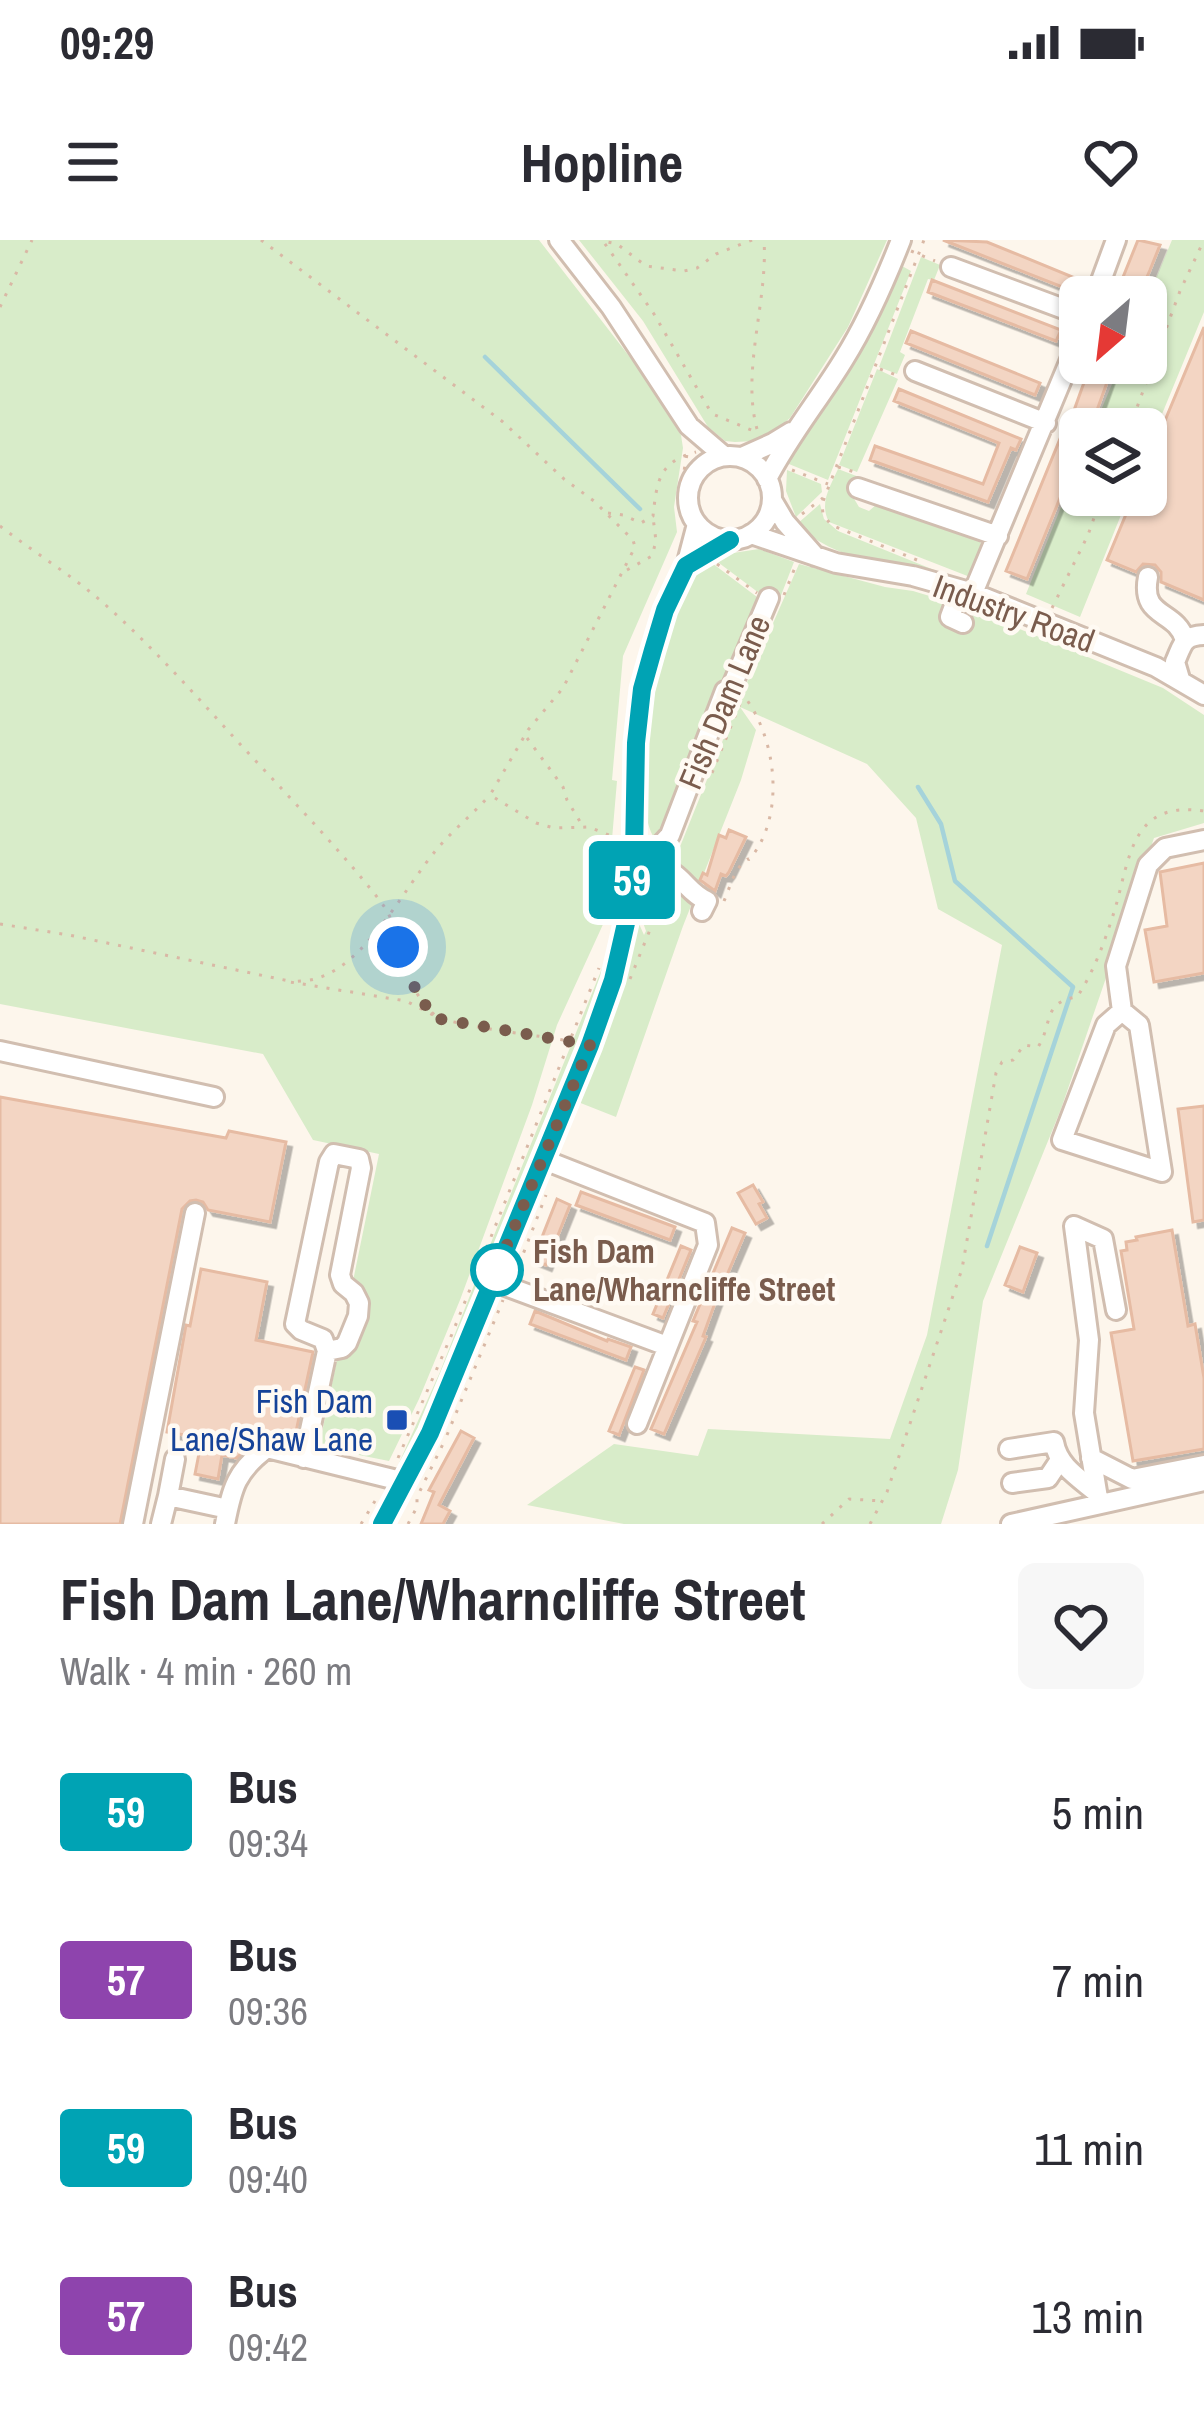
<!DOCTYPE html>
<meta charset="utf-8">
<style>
:root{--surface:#fff;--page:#f7f7f7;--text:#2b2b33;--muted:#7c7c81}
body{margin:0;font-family:"Archivo Narrow",sans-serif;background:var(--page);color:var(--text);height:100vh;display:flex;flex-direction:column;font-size:45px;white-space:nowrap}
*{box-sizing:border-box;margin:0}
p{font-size:39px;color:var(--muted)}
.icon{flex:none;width:66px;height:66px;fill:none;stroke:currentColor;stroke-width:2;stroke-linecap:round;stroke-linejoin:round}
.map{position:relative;height:1284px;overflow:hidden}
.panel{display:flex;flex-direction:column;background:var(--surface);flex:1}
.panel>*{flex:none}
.badge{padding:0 24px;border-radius:9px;font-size:42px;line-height:78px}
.needle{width:78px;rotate:208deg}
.fabs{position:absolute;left:1059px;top:36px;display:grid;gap:24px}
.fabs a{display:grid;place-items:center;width:108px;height:108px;border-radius:18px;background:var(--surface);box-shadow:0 3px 9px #0004;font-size:60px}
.you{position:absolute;width:60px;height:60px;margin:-30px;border:9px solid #fff;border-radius:50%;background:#1a73e8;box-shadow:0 0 0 18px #1a73e833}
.map>.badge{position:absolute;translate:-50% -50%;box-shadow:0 0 0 6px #fff}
.round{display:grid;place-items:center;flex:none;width:126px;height:126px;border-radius:18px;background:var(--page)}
.headline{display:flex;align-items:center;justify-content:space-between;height:204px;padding:0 60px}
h1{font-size:57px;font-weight:700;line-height:90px}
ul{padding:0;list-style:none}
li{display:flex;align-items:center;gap:36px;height:168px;padding:0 60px}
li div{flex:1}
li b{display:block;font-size:45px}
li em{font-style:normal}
li .badge{min-width:132px;font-weight:700;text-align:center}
.status{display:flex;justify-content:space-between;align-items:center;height:84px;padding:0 60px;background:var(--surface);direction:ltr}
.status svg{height:33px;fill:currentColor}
header{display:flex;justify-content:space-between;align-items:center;height:156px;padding:0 60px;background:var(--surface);font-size:54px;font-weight:700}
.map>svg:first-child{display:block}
.green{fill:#d8ecc9}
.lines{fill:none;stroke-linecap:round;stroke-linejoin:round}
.stream{stroke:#a5d3da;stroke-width:4.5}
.building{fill:#f3d5c3;stroke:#e6bba3;stroke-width:3;filter:url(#shadow)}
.minor-casing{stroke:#d1beb0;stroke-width:24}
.path{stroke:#d9b8a5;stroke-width:3;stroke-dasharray:3 9;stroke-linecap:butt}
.minor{stroke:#fff;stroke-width:18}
.line-casing{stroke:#fff;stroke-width:27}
.line{stroke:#00a3b4;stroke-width:18}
.walk{stroke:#7a5c4d;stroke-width:12;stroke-dasharray:0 21.6}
.stop-dot{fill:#fff;stroke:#00a3b4;stroke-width:6}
.transit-dot{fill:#1a4fb4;stroke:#fffaf3;stroke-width:4.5}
.labels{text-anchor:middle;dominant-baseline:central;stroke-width:9;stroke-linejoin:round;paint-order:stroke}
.street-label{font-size:33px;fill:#7a5c4d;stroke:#fffaf3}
.stop-label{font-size:33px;font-weight:bold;fill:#7a5c4d;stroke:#fffaf3;text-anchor:start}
.transit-label{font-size:33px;fill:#164399;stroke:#fffaf3;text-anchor:end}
</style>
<div class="status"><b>09:29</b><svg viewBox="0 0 49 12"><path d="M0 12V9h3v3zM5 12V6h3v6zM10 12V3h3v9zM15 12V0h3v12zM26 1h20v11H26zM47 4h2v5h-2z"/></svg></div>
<header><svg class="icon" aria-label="menu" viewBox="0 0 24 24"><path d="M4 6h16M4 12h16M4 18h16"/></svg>Hopline<svg class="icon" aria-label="heart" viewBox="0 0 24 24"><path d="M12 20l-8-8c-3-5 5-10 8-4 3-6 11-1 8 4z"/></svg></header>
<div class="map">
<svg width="1204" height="1284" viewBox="0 0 1204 1284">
<defs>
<filter id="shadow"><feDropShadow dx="5.5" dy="5.5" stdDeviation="0" flood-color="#0004"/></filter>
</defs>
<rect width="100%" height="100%" fill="#fdf6ec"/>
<!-- green -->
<path class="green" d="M0 0H539L636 125 681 195 683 208 674 267 677 292 623 416 612 540 617 541 605 680 557 785 532 865 460 1060 419 1159 389 1221 319 1207 379 914 313 900 263 814 0 764Z
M579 0H887L848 87 790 178 776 190 755 201 735 202 725 201 708 187 643 81Z
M1172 0H1204V72L1146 213V189H1093L1121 123H1146V62Z
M921 17 940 25 934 40 928 39 900 112 905 115 897 134 879 127Z
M902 26 911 31 828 240 784 222 855 118Z
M877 129 898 139 857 232 839 225Z
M1080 220V255H1129L1080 377 1026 354Z
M838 229 859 237 854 240 850 252 859 267 869 271 877 264 977 297 983 307 970 337 829 282C819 263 830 247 838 229Z
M787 230 821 244 822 252 796 277 786 251Z
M820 264 824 279 838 291 944 334C894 324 834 322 797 284Z
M759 309 794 322 780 358 761 350 759 353 715 320 733 313Z
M712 323 757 357 666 587 657 596H653C628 552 663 384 691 342 697 333 704 328 712 323Z
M799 324 885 347 913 351 966 367 1163 448 1204 475V583L1154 598 1061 869 983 1061 958 1230 941 1284H624L527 1265 614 1204 698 1216 708 1189 890 1199 927 1095 1002 705 938 669 916 578 867 524 740 467 756 490 741 540 683 686 616 877 578 862 610 781 609 778 627 720 636 677 644 695 646 691 640 674 645 631 651 626 669 634 737 465Z
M618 689 610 723 590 778 489 1023 484 1020Z
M476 1040 482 1042 446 1131 407 1216 399 1223 440 1132Z"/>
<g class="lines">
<!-- stream -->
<path class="stream" d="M485 117 640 269
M918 547 941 584 955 641 1073 747 987 1006"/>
</g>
<!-- building -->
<path class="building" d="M943 0 987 2 1080 40 1075 52Z
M1138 0 1160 5 1150 30 1138 57H1115Z
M932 40 1061 90 1056 101 928 52Z
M1204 87V360L1161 342V332L1155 325 1143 324 1136 332 1107 320 1134 255H1146V226Z
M911 91 1040 143 1035 155 906 103Z
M1091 123H1114L1092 184 1072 176Z
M899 149 1021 199 1016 210 1011 208 988 262 870 220 875 206 983 244 999 203 894 161Z
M1062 194 1080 201V209L1027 339 1006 331Z
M729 590 746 597 729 632 726 636 721 634 715 651 700 640 703 633 707 635 719 595 726 598Z
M1204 623V733L1154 742 1145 690 1167 686 1160 632Z
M0 857 226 898 229 891 286 902 270 982 208 970 203 962 196 960 190 961 182 969 120 1284H0Z
M1204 866V980L1193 982 1178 869Z
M753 945 763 962 759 964 767 978 756 984 738 953Z
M581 952 675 987 670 1000 576 965Z
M557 959 570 965 546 1025 533 1020Z
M732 988 745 993 715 1063 703 1096 706 1097 664 1194 651 1189 697 1082 693 1081Z
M1172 990 1188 1086 1195 1084 1204 1138V1209L1133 1221 1111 1093 1134 1089 1121 1011 1127 1010 1126 1002 1137 1000 1136 997Z
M681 1006 691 1010 663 1078 653 1074Z
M1020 1007 1037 1013 1023 1052 1005 1045Z
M201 1029 267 1042 256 1100 313 1112 294 1201 269 1195 258 1198 248 1196 245 1209 237 1218 222 1215 218 1239 195 1234 202 1198 167 1192 186 1085 190 1086Z
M535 1071 607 1101 608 1099 631 1107 626 1120 530 1084Z
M635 1127 644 1130 619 1195 609 1191Z
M461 1191 474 1198 439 1265 450 1271 443 1284H421L434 1252 429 1250Z"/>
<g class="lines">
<defs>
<path id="minor" d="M559 0 611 67 689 186 724 216
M951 27 1080 75
M1095 57 1116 0
M915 131 1046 183
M688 258a42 42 0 1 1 84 0a42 42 0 1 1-84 0Z
M742 217 773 203 791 192
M767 239C789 196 819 160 844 119 867 82 885 41 901 0
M858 248 998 296
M772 260 785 282 815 316
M751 294 836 323 913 336 973 353 1156 427 1204 455
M686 326 730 300
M1148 337C1140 379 1176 369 1185 400
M960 350 950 377 963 383
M973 353 1080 96
M1180 439 1175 422C1183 404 1182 396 1204 395
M649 612C657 625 662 625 673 633 686 642 691 654 707 661L702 671
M634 615 657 609 670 595 725 451 729 453 769 358
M1122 771 1106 785 1062 900 1162 932 1139 785 1122 771 1116 726 1148 625 1165 608 1204 600
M0 811 214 857
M542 919 705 983 708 1005 637 1184
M492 1041 667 1106
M1009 1209 1054 1202C1058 1226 1079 1238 1097 1253
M304 1218 327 1111 323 1099 301 1090 295 1084 329 922 334 914 359 919 361 928 340 1035 343 1044 354 1053 359 1063 358 1076 347 1103 342 1108 327 1111
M1091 1218 1132 1239 1204 1225
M1012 1243 1048 1238 1060 1220
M168 1256 175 1219
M1099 1264 1084 1173 1089 1100 1074 986 1103 999 1116 1070
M133 1284 195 973
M161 1284 168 1256 228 1269
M225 1284C232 1248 236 1231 267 1208L405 1242
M382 1284 430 1193 589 805 613 740 629 670 634 615 636 503 642 449 665 370 686 326 697 284
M1011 1284 1204 1241"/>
</defs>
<!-- minor casing -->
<use href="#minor" class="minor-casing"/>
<!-- path -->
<path class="path" d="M261 0 503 182 564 239 594 261 633 300 635 307 563 448 528 490 490 555 536 583 554 588 589 587 621 600
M752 0 716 14 697 28 684 31 646 26 617 4 603 1 654 74 709 169 715 175 756 192
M911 11 935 21
M0 67 32 0
M880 129 899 136
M757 189C741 131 768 61 764 0
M1129 189 1180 51 1204 0
M838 227 858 233
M792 230 828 244
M608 273 623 275 641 283 653 276C657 240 659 222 696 212
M802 274 823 258
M684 277 680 254 687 214
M0 286C36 314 75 337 109 368 152 407 190 449 229 492 280 548 334 602 381 662 406 695 400 747 435 775 449 786 544 796 569 801
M917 320 831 285 823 274 822 264 924 0
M717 324 757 353
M627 330 652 316 656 301 653 277
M784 355 796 325
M1052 368 1088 295 1102 255
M527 498 563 547 567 560 582 585
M712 533 740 464
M724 661C729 650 733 634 741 625 754 611 744 628 755 612 785 568 775 496 744 456
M0 684 69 695 289 741
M630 739 667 648
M433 775 406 761 290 742C299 741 310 741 318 738 368 722 404 648 437 609 453 590 472 575 489 556
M515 1035 546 955
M447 1195 503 1060
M398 1218 452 1094 599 728
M361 1284 375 1261
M408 1284 417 1267V1257L443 1204
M822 1284 849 1259 882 1261
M870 1284 887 1252 962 1029 996 833 1002 822 1013 820 1024 805 1038 807C1053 784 1042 762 1077 757 1094 732 1106 698 1115 669 1130 618 1131 560 1204 571"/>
<!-- minor -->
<use href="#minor" class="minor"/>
</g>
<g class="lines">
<defs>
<path id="line" d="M382 1284 430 1193 590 805 613 740 629 670 634 615 636 503 642 449 653 410 665 370 686 326 730 300"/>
</defs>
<!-- line casing -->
<use href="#line" class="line-casing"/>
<!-- line -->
<use href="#line" class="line"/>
<!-- walk -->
<path class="walk" d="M398 707 420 760 440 779 590 805 492 1041 497 1030"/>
</g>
<!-- markers -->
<circle class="stop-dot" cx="497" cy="1030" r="24"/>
<rect class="transit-dot" x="385" y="1168" width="24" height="24" rx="6"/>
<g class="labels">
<!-- street labels -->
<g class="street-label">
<text transform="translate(1014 373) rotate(20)">Industry Road</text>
<text transform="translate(724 462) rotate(-67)">Fish Dam Lane</text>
</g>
<!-- stop labels -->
<g class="stop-label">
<text x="533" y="1011">Fish Dam<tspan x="533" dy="38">Lane/Wharncliffe Street</tspan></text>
</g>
<!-- transit labels -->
<g class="transit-label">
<text x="373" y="1161">Fish Dam<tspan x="373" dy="38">Lane/Shaw Lane</tspan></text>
</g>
</g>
</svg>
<div class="fabs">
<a><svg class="needle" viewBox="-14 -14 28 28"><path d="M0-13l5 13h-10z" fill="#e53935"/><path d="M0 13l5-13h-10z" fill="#7c7c81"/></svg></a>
<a><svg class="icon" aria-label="layers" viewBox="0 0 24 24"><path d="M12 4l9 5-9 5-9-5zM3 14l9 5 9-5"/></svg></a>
</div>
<div class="you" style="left:398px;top:707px"></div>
<b class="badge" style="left:632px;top:640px;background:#00a3b4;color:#fff">59</b>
</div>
<section class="panel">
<div class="headline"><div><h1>Fish Dam Lane/Wharncliffe Street</h1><p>Walk · 4 min · 260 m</p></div><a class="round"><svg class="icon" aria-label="heart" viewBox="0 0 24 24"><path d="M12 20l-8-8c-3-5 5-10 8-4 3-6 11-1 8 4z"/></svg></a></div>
<ul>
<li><span class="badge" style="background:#00a3b4;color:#fff">59</span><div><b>Bus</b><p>09:34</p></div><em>5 min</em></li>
<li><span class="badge" style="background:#8e44ad;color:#fff">57</span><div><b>Bus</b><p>09:36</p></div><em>7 min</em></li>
<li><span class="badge" style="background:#00a3b4;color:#fff">59</span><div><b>Bus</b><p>09:40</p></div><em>11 min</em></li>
<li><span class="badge" style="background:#8e44ad;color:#fff">57</span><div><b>Bus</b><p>09:42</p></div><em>13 min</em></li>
</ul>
</section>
